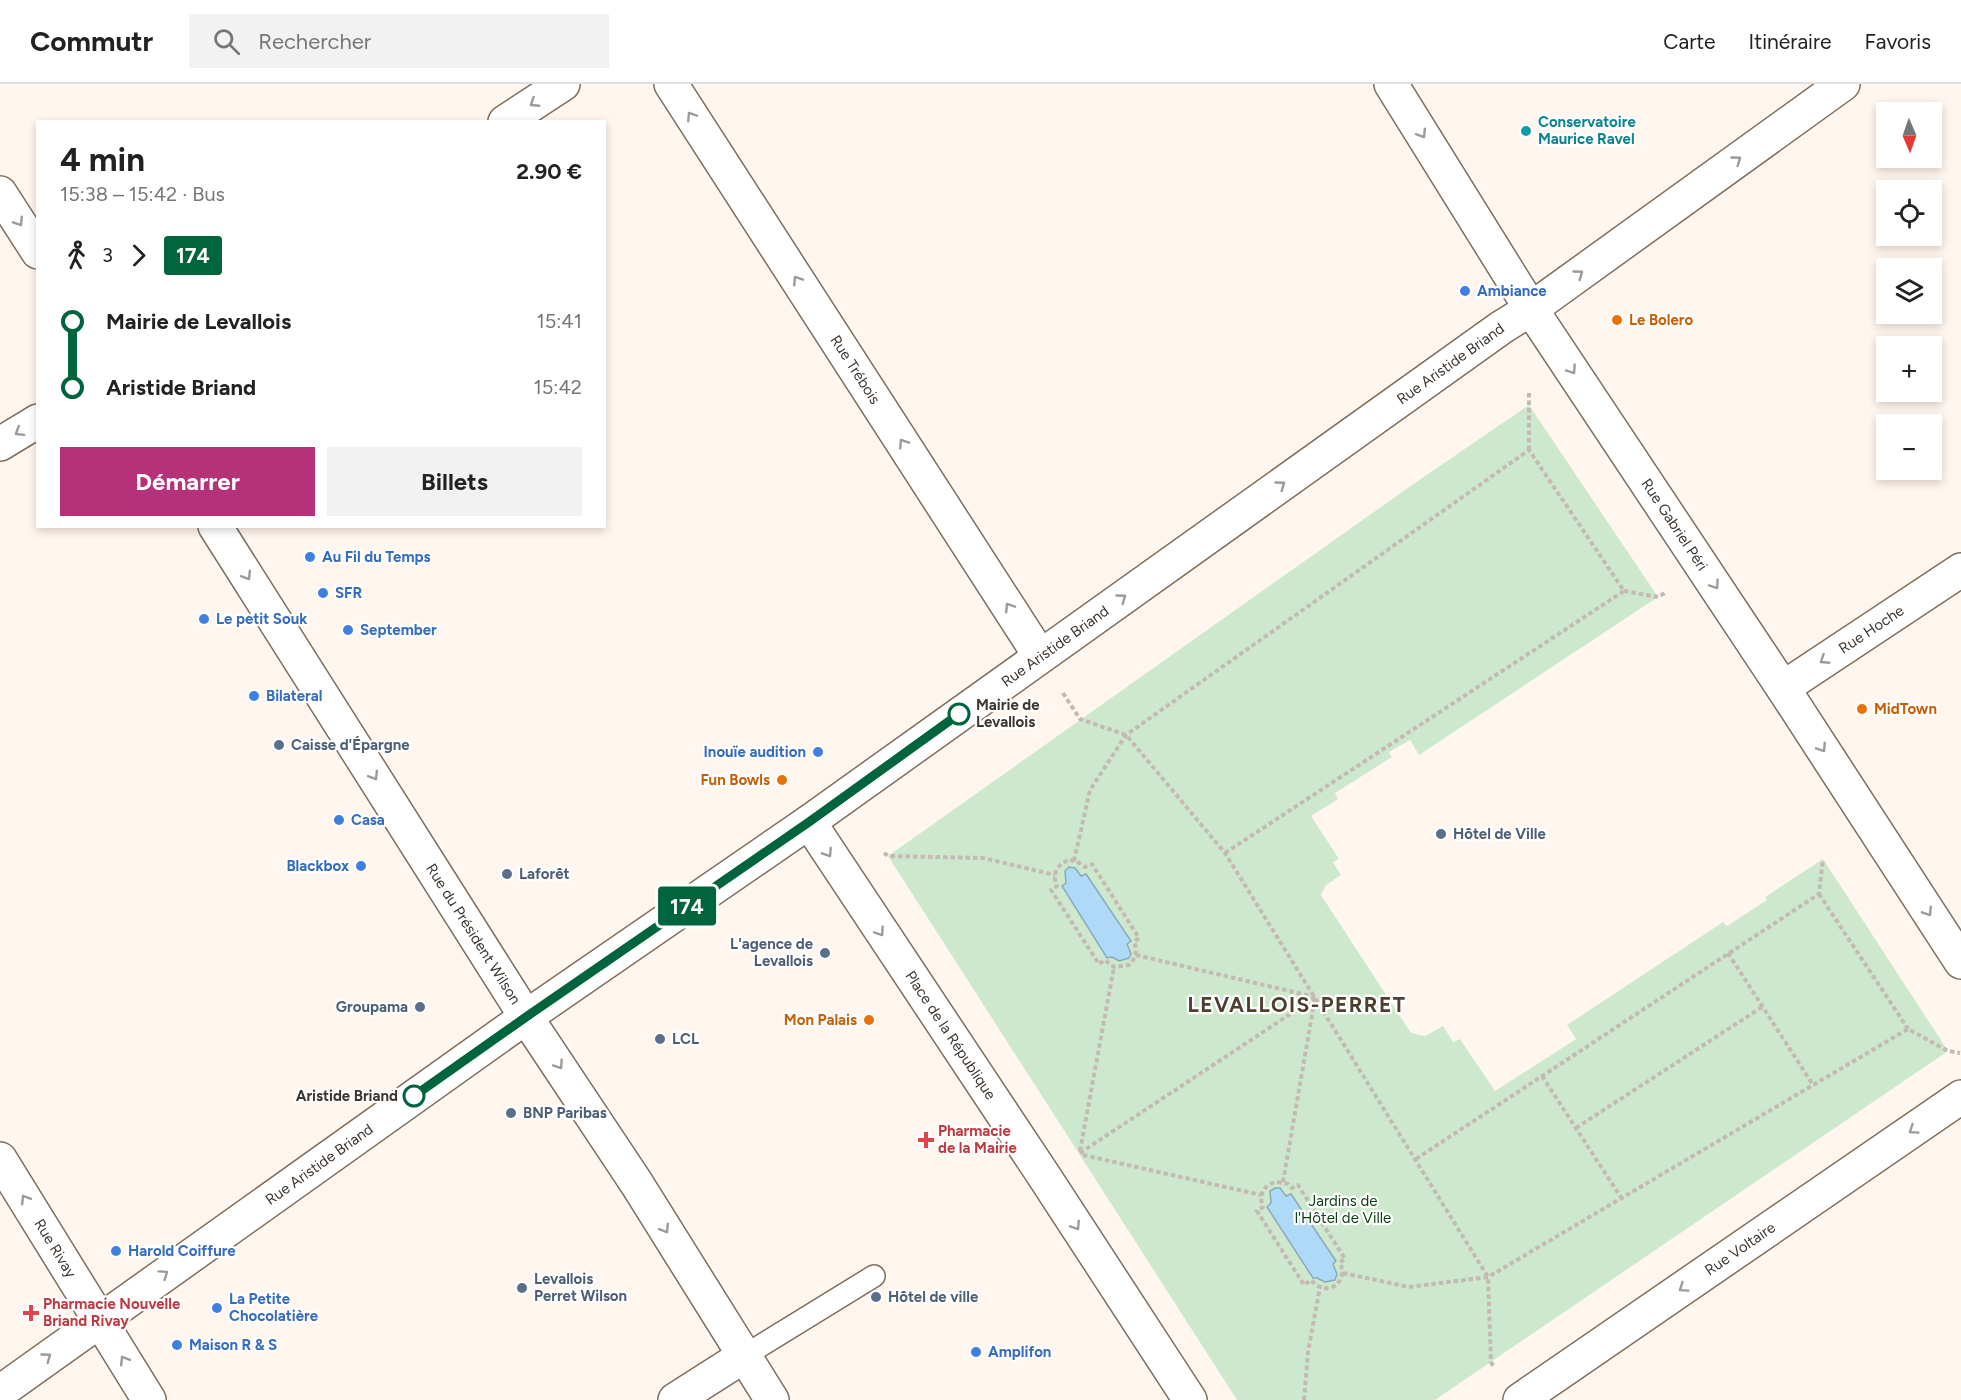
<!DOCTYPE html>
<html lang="fr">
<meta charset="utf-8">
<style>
:root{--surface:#fff;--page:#f2f2f2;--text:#222;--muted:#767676;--line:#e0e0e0;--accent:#b5327a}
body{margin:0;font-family:Figtree,sans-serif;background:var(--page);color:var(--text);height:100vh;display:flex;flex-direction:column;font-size:22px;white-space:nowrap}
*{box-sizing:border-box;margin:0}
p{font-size:20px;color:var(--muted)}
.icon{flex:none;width:33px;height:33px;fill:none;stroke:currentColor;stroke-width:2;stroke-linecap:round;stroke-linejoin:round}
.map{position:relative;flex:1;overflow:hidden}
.panel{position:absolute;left:36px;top:36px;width:570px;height:408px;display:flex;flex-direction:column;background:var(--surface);border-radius:0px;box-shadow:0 3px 9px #0003}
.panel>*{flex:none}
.badge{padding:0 12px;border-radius:4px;font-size:21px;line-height:39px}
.needle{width:39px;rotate:178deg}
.fabs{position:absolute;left:1876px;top:18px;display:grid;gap:12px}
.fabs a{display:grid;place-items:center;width:66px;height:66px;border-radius:0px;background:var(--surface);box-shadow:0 3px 9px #0003;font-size:30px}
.map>.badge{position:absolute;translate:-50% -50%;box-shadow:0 0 0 3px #fff}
.legs{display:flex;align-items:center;gap:9px;height:66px;padding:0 24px;font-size:20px}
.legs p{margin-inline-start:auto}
.summary{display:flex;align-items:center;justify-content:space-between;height:102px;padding:0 24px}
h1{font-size:33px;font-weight:700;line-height:45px}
.cta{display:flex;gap:12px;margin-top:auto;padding:12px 24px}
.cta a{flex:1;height:69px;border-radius:0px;background:var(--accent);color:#fff;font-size:24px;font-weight:700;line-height:69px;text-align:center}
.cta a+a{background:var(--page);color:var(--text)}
ul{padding:0 24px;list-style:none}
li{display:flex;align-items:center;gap:21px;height:66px;font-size:22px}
li i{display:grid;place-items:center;width:9px;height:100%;margin:0 8px;background:currentColor}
li i::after{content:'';width:15px;height:15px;margin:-8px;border:4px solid;border-radius:50%;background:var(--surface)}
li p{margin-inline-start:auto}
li:first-child i{background:linear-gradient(#0000 50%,currentColor 0)}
li:last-child i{background:linear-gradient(currentColor 50%,#0000 0)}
header{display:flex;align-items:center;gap:36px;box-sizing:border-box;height:84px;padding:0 30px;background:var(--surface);border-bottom:2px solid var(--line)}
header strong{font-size:28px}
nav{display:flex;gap:33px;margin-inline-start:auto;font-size:21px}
.search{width:420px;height:54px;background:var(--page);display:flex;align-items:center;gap:15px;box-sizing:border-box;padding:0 21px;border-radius:0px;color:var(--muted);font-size:22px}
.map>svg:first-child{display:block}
.green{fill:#cee8ce}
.water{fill:#aedaf8;stroke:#8ca9bc;stroke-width:1.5}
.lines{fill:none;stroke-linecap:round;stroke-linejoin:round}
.service-casing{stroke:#7f6d5e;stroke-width:24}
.pedestrian-casing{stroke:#7f6d5e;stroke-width:36}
.minor-casing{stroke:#7f6d5e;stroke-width:36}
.path{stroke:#c3bbb3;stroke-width:4;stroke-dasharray:4.5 3;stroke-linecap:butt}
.service{stroke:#fff;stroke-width:21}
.pedestrian{stroke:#fff;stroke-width:33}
.minor{stroke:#fff;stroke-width:33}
.oneway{stroke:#9e9a98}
.line-1-casing{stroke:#fff;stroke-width:14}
.line-1{stroke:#00643c;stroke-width:9}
.culture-dot{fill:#0f9aa8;stroke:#fff;stroke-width:2}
.shop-dot{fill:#3f7fe0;stroke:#fff;stroke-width:2}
.food-dot{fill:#e8710a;stroke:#fff;stroke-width:2}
.stop-1-dot{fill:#fff;stroke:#00643c;stroke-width:3}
.service-dot{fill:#5c6f8a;stroke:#fff;stroke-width:2}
.health-dot{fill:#e0444e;stroke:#fff;stroke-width:2}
.labels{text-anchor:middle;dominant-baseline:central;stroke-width:4.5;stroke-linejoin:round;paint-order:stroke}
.culture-label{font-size:15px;font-weight:bold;fill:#0d838f;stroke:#fff;text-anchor:start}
.shop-label{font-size:15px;font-weight:bold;fill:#366cbe;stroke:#fff;text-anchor:start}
.food-label{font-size:15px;font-weight:bold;fill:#c56008;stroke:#fff;text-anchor:start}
.street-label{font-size:15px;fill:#3e3630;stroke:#fff}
.stop-label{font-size:15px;font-weight:bold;fill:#3e3630;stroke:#fff;text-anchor:start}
.service-label{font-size:15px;font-weight:bold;fill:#4e5e75;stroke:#fff;text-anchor:start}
.health-label{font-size:15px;font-weight:bold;fill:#be3a42;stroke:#fff;text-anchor:start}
.park-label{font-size:15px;fill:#0c4114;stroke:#fff}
.district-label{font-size:21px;font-weight:bold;letter-spacing:1.5px;fill:#4f3f30;stroke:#fff}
</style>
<header>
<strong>Commutr</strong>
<div class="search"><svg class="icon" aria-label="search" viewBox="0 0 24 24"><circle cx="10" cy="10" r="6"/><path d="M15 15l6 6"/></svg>Rechercher</div>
<nav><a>Carte</a><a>Itinéraire</a><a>Favoris</a></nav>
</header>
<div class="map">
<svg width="1961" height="1316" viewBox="0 0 1961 1316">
<rect width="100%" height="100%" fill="#fff7ef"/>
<!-- green -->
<path class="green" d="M1529 321 1658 513 1419 671 1410 656 1389 668 1392 673 1335 709 1338 715 1311 732 1339 775 1333 778 1341 791 1326 801 1321 811 1411 949 1425 952 1443 942 1453 958 1460 955 1495 1007 1576 955 1567 941 1723 838 1727 842 1767 816 1765 813 1823 775 1948 967 1435 1316H1237L888 772 1412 401Z"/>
<!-- water -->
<path class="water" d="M1069 783 1075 784 1081 792 1086 790 1131 857 1127 860 1131 870 1129 874 1119 877 1112 873 1107 874 1062 802 1066 799 1065 787Z
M1275 1104H1280L1286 1112 1291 1110 1336 1177 1333 1180 1337 1190 1335 1196 1325 1198 1317 1194H1313L1267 1123 1271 1119 1270 1107Z"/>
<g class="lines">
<defs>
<path id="service" d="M744 1272 874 1192"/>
<g id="pedestrian">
<path id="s1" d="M809 738 1044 1092 1190 1316"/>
</g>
<g id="minor">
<path id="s2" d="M671 0 1040 572"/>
<path id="s3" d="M1391 0 1531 225 1783 604 1961 878"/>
<path d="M505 38 563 0"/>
<path d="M0 109 38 168"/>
<path d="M0 360 38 337"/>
<path id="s4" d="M215 442 526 933 637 1100 772 1316"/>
<path id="s5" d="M1783 604 1961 486"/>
<path id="s6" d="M0 1075 149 1316"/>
<path id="s7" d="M0 1308 526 933 809 738 1502 243 1531 225 1843 0"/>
<path d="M675 1316 744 1272"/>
<path id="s8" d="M1520 1316 1961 1013"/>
</g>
</defs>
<!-- service casing -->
<use href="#service" class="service-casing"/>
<!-- pedestrian casing -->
<use href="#pedestrian" class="pedestrian-casing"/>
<!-- minor casing -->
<use href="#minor" class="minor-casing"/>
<!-- path -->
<path class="path" d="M1529 366V309
M1624 507 1658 513 1665 509
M1063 609 1080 635 1126 651 1225 769 1488 1193 1491 1278 1494 1283
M884 769 888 772 983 774 1055 791
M1070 776 1076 777 1085 783 1092 780 1139 854 1134 858C1138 867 1136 874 1129 881L1114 883 1105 876 1099 880 1051 806 1057 802C1051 790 1058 779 1070 776Z
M1074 777 1090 706 1126 651 1529 366 1624 507 1225 769
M1819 810 1908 945
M1728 869 1813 1001
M1136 871 1315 913
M1542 992 1622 1115
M1576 1044 1762 923
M1080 1067 1114 883
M1080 1069 1316 913
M1083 1071 1261 1111
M1416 1075 1819 810 1823 775
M1277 1098 1288 1100 1292 1104 1298 1101 1345 1175 1340 1178C1349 1200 1326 1214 1311 1196L1304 1201 1257 1127 1263 1123C1258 1111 1264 1100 1277 1098Z
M1283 1098 1315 914
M1343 1189 1409 1203 1488 1193 1908 945 1948 967 1960 969
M1304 1316 1308 1268 1320 1203"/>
<!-- service -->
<use href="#service" class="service"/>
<!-- pedestrian -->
<use href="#pedestrian" class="pedestrian"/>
<!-- minor -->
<use href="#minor" class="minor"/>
</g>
<!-- one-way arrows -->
<defs><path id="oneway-chevron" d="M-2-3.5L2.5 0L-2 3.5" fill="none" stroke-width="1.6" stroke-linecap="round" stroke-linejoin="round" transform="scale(1.5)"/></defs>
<g class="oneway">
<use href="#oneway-chevron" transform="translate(534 19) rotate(147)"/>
<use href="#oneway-chevron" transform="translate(691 32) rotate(-123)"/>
<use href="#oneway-chevron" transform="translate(1422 50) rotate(58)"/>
<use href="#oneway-chevron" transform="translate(1737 76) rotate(-36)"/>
<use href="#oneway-chevron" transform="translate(19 138) rotate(57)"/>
<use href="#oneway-chevron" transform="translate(1579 190) rotate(-36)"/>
<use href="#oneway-chevron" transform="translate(797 196) rotate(-123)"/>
<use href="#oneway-chevron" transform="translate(1572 286) rotate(56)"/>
<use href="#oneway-chevron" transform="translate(19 348) rotate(148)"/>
<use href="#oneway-chevron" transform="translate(903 359) rotate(-123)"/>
<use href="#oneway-chevron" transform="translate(1281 401) rotate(-36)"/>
<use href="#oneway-chevron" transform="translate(247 492) rotate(58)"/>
<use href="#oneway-chevron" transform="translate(1715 501) rotate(56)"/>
<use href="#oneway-chevron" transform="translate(1122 514) rotate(-36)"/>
<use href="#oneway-chevron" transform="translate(1009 523) rotate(-123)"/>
<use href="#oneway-chevron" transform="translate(1824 576) rotate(147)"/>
<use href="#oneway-chevron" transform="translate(1822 664) rotate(57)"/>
<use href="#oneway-chevron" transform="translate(374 692) rotate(58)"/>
<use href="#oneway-chevron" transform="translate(828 769) rotate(57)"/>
<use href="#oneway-chevron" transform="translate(1928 828) rotate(57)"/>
<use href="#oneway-chevron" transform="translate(880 848) rotate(56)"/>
<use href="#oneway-chevron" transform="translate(559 981) rotate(56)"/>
<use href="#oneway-chevron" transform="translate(1913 1046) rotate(146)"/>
<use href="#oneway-chevron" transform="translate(25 1115) rotate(-122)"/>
<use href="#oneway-chevron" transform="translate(1076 1142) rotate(57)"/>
<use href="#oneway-chevron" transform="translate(665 1145) rotate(58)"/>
<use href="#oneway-chevron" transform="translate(164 1190) rotate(-35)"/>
<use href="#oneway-chevron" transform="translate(1683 1204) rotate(146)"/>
<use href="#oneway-chevron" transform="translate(47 1273) rotate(-36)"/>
<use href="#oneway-chevron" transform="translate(124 1276) rotate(-122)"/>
</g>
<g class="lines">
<defs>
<path id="line-1" d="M414 1012 526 933 809 738 959 630"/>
</defs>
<!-- line-1 casing -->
<use href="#line-1" class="line-1-casing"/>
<!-- line-1 -->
<use href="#line-1" class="line-1"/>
</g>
<!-- markers -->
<circle class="culture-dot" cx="1526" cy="47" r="6"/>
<g class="shop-dot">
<circle cx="1465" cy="207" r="6"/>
<circle cx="310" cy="473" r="6"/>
<circle cx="323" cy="509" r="6"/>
<circle cx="204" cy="535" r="6"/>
<circle cx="348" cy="546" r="6"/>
<circle cx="254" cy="612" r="6"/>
<circle cx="818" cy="668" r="6"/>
<circle cx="339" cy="736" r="6"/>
<circle cx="361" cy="782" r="6"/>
<circle cx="116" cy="1167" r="6"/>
<circle cx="217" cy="1224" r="6"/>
<circle cx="177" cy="1261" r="6"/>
<circle cx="976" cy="1268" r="6"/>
</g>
<g class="food-dot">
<circle cx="1617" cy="236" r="6"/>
<circle cx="1862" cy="625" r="6"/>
<circle cx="782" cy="696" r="6"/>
<circle cx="869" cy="936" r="6"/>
</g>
<g class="stop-1-dot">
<circle cx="959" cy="630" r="10"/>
<circle cx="414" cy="1012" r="10"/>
</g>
<g class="service-dot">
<circle cx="279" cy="661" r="6"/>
<circle cx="1441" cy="750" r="6"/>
<circle cx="507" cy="790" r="6"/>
<circle cx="825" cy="869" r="6"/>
<circle cx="420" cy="923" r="6"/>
<circle cx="660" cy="955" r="6"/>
<circle cx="511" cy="1029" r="6"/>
<circle cx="522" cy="1204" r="6"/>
<circle cx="876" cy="1213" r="6"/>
</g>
<g class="health-dot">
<path d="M923 1047h6v6h6v6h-6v6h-6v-6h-6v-6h6z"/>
<path d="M28 1220h6v6h6v6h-6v6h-6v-6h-6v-6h6z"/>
</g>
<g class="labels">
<!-- culture labels -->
<g class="culture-label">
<text x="1538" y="38">Conservatoire<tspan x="1538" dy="17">Maurice Ravel</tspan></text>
</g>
<!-- shop labels -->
<g class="shop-label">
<text x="1477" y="207">Ambiance</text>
<text x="322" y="473">Au Fil du Temps</text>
<text x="335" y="509">SFR</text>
<text x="216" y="535">Le petit Souk</text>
<text x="360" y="546">September</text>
<text x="266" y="612">Bilateral</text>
<text x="806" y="668" text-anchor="end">Inouïe audition</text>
<text x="351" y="736">Casa</text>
<text x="349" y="782" text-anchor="end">Blackbox</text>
<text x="128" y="1167">Harold Coiffure</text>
<text x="229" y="1215">La Petite<tspan x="229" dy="17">Chocolatière</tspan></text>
<text x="189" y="1261">Maison R &amp; S</text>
<text x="988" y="1268">Amplifon</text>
</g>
<!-- food labels -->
<g class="food-label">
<text x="1629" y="236">Le Bolero</text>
<text x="1874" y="625">MidTown</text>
<text x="770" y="696" text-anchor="end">Fun Bowls</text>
<text x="857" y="936" text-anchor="end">Mon Palais</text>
</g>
<!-- street labels -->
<g class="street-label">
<text stroke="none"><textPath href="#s7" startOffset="1778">Rue Aristide Briand</textPath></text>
<text stroke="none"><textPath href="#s2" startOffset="340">Rue Trébois</textPath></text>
<text stroke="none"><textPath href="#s3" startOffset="524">Rue Gabriel Péri</textPath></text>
<text stroke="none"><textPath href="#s5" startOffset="106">Rue Hoche</textPath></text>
<text stroke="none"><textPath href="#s7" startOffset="1292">Rue Aristide Briand</textPath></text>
<text stroke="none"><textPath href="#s4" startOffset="483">Rue du Président Wilson</textPath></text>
<text stroke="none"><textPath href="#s1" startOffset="256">Place de la République</textPath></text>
<text stroke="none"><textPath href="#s7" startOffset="392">Rue Aristide Briand</textPath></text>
<text stroke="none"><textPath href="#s6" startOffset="105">Rue Rivay</textPath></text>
<text stroke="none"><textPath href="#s8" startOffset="267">Rue Voltaire</textPath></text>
</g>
<!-- stop labels -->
<g class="stop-label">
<text x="976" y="621">Mairie de<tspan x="976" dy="17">Levallois</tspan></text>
<text x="398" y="1012" text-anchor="end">Aristide Briand</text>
</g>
<!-- service labels -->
<g class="service-label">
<text x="291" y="661">Caisse d'Épargne</text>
<text x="1453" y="750">Hôtel de Ville</text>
<text x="519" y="790">Laforêt</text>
<text x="813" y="860" text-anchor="end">L'agence de<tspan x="813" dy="17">Levallois</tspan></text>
<text x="408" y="923" text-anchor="end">Groupama</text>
<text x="672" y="955">LCL</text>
<text x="523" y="1029">BNP Paribas</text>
<text x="534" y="1195">Levallois<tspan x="534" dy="17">Perret Wilson</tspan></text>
<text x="888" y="1213">Hôtel de ville</text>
</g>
<!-- health labels -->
<g class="health-label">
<text x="938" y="1047">Pharmacie<tspan x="938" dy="17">de la Mairie</tspan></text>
<text x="43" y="1220">Pharmacie Nouvelle<tspan x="43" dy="17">Briand Rivay</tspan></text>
</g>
<!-- park labels -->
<g class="park-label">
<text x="1343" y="1117">Jardins de<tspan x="1343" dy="17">l'Hôtel de Ville</tspan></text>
</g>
<!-- district labels -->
<g class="district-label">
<text x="1297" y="920">LEVALLOIS-PERRET</text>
</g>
</g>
</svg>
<div class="fabs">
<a><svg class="needle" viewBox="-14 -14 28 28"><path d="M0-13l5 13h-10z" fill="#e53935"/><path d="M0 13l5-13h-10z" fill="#767676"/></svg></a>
<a><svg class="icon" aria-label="locate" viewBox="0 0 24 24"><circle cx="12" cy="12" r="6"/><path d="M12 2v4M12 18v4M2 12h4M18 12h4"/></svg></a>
<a><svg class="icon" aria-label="layers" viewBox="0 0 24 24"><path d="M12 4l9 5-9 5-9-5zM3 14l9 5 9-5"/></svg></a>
<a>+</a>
<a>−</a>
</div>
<b class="badge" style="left:687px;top:822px;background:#00643c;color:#fff">174</b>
<section class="panel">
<div class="summary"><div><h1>4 min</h1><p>15:38 – 15:42 · Bus</p></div><b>2.90 €</b></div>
<div class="legs"><svg class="icon" aria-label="walk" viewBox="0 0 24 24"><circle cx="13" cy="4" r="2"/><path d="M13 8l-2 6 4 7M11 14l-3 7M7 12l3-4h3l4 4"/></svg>3<svg class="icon" aria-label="forward" viewBox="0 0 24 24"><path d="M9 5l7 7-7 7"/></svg><b class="badge" style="background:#00643c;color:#fff">174</b></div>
<ul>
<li><i style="color:#00643c"></i><b>Mairie de Levallois</b><p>15:41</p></li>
<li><i style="color:#00643c"></i><b>Aristide Briand</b><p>15:42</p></li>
</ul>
<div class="cta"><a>Démarrer</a><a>Billets</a></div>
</section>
</div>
